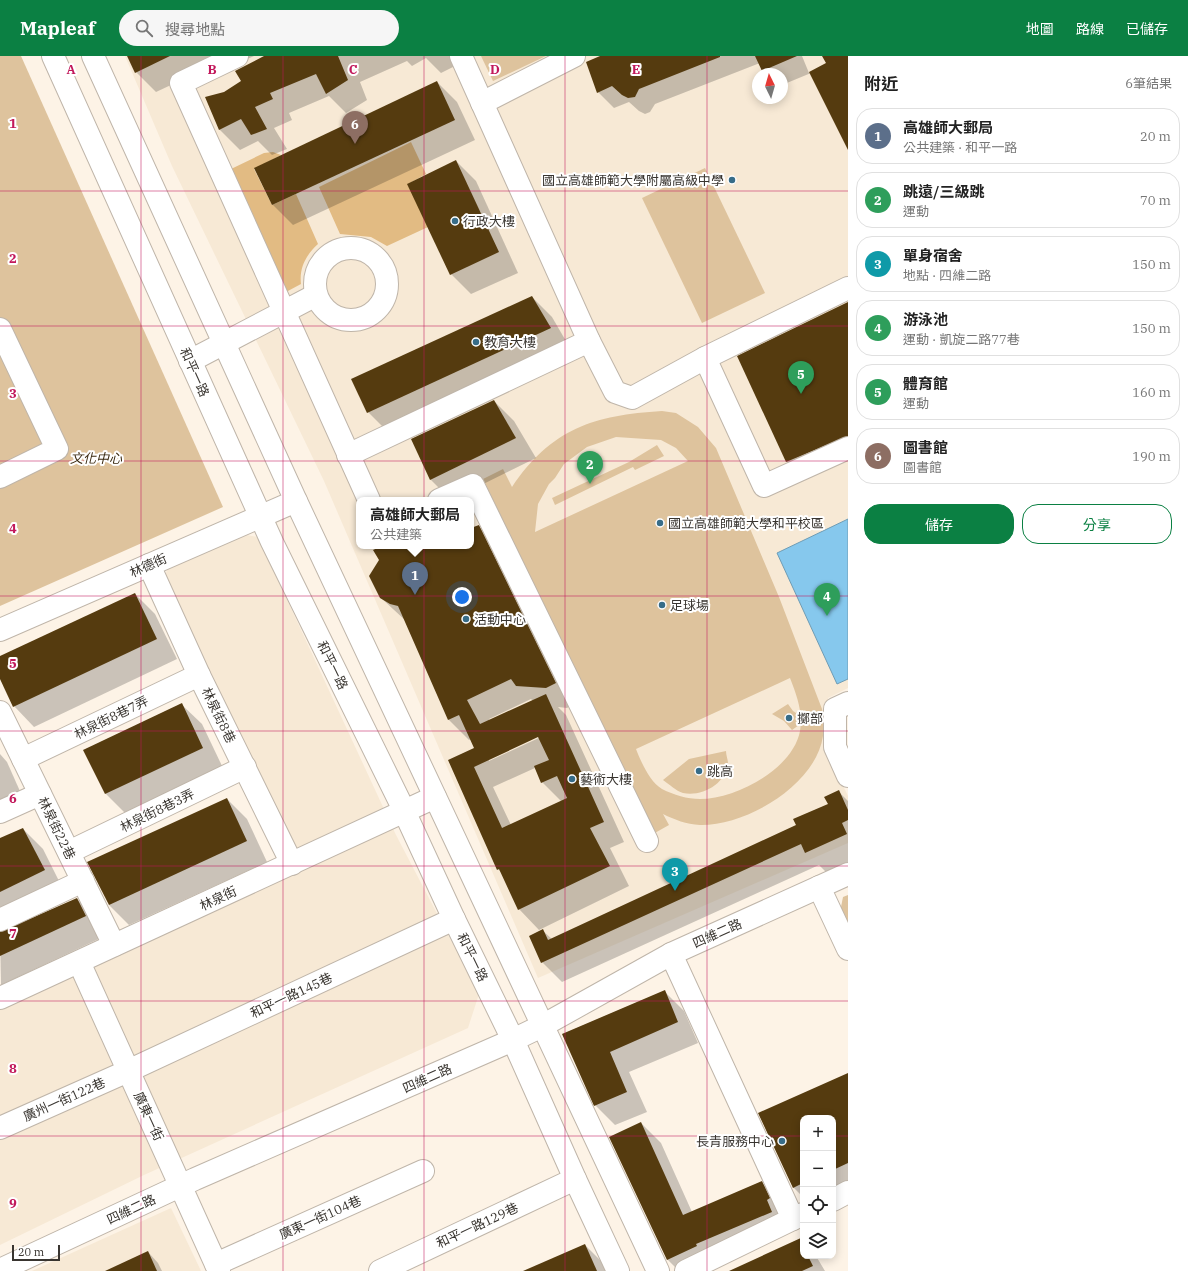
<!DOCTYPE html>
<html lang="zh-TW">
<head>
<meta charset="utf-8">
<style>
  body { margin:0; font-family:"IBM Plex Serif","Noto Sans TC",serif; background:#f6f6f6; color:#222 }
  .controls { position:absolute; right:12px; bottom:12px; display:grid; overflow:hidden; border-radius:8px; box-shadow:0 2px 10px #0003 }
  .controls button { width:36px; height:36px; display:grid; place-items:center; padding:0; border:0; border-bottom:1px solid #e0e0e0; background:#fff; color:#222; font:20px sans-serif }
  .compass { position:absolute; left:752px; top:12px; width:36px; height:36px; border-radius:50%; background:#fff; box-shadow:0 2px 10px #0003; rotate:355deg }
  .scale { position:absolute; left:12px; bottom:10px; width:48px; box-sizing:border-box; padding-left:4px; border:2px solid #393530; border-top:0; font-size:11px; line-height:14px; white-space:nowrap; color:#393530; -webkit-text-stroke:3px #fff; paint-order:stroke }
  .you { position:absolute; left:462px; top:541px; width:14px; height:14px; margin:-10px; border:3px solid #fff; border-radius:50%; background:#1a73e8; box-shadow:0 0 0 6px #1a73e833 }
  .badge { display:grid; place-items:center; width:26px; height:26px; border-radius:50%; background:#0b8043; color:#fff; font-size:13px; font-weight:700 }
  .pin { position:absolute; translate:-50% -33px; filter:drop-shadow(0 1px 2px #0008) }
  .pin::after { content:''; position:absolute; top:21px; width:14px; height:12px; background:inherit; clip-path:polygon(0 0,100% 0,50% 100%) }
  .popup { position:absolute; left:356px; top:441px; width:118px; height:52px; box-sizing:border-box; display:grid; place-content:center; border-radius:8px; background:#fff; filter:drop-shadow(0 1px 3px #0005); font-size:13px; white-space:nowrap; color:#767676 }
  .popup b { font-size:15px; color:#222 }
  .popup::after { content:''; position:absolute; left:50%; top:100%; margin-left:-8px; border:8px solid transparent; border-top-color:#fff }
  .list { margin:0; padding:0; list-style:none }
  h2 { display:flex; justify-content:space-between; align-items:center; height:52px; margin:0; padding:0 16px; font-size:17px }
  h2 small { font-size:13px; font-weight:400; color:#767676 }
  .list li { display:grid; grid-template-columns:26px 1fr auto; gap:12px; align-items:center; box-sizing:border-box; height:56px; margin:0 8px 8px; padding:0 8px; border:1px solid #e0e0e0; border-radius:16px }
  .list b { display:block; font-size:15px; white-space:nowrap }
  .list p { margin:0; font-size:13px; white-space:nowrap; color:#767676 }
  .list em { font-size:13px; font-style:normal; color:#767676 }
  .actions { display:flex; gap:8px; padding:12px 16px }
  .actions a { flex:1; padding:9px 0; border:1px solid #0b8043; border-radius:16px; text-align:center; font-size:14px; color:#0b8043 }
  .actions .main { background:#0b8043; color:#fff }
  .icon { flex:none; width:22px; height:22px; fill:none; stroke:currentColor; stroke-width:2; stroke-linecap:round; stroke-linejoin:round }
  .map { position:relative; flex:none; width:848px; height:1215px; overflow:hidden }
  header { display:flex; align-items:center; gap:24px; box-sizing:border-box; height:56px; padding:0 20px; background:#0b8043; color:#fff }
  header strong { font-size:19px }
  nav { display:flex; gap:22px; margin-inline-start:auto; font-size:14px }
  .search { width:280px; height:36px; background:#f6f6f6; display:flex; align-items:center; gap:10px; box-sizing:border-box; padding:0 14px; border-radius:22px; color:#767676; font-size:15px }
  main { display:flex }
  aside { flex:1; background:#fff }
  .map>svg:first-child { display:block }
  .built { fill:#f7e9d5; fill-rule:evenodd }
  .green { fill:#dec39d; fill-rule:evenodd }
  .forest { fill:#e2bb83 }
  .water { fill:#86c8ed; stroke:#6f9cb4 }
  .shadow { fill:#0003; fill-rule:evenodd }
  .building { fill:#553b0f; fill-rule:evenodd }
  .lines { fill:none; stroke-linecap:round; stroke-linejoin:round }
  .minor-casing { stroke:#bfb5a9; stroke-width:24 }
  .minor { stroke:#fff; stroke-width:22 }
  .grid { fill:none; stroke:#c2185b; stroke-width:1; stroke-opacity:0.55 }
  .poi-dot { fill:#376c88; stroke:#fff; stroke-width:1.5 }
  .labels { text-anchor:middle; stroke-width:4; stroke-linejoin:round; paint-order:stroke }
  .poi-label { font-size:13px; fill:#393530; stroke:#fff; text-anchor:start }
  .street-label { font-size:13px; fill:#393530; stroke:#fff }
  .park-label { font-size:13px; font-style:italic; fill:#37260d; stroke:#fff }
  .grid-label { font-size:13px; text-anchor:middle; font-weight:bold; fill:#c2185b; stroke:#fff; stroke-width:4; stroke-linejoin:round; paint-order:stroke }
</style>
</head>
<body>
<header>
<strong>Mapleaf</strong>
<div class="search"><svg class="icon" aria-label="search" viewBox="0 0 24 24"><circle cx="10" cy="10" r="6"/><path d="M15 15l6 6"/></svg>搜尋地點</div>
<nav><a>地圖</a><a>路線</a><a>已儲存</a></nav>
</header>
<main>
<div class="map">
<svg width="848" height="1215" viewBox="0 0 848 1215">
  <rect width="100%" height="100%" fill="#fdf3e6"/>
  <g class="built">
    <path d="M125 0H848V632L828 642V668L825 693 848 740V787L538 922 324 425 172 110ZM758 18H782V42H758ZM359 444H471V490H359Z"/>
    <path d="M236 477 258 481 396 779 479 938 468 972 144 1119 0 1189V950L305 809 163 526 169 508Z"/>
    <path d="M171 1152 201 1215H32Z"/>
  </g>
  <g class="green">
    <path d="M0 0H21L223 451 0 550Z"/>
    <path d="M481 0H546L493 25Z"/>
    <path d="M705 112 765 237 702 267 642 142Z"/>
    <path d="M662 355 676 357 698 371 716 392 779 541 822 653C823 662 825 671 823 680 816 729 746 770 700 769 686 768 675 764 663 758L669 769 653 778 483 423 503 413 512 431C551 373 594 359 662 355ZM616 381 661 384 676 392 688 405 535 476 538 448 549 428 555 422 564 408 587 391ZM790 622C797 640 803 656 800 675 793 713 736 743 700 743 687 743 674 739 662 733 650 726 641 706 636 693Z"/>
    <path d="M657 389 664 400 635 414 633 411 555 449 552 442 629 406Z"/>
    <path d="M788 648 793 655 799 659V669L792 674 784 665 772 658Z"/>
    <path d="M726 695C726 699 728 704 728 707 726 728 702 741 683 737 676 735 669 728 663 724L689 703Z"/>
    <path d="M848 839V874L840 856 843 841Z"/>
  </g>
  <g class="forest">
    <path d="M411 86 426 118 408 128 428 171 387 190 371 181 340 178 319 131Z"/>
    <path d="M273 96 281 99 254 113 272 149 296 138 318 188C306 199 299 212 301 228L286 236 231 113 264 97Z"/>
  </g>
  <path class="water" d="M848 463V623L837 628 777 497Z"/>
  <g class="shadow">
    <path d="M128 0H212L216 8 156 36 136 16Z"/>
    <path d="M241 0H254L245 4Z"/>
    <path d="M268 0H452L455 10 441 17 426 2 412 10 407 5 360 26 367 44 346 57 329 40 289 57 292 64 274 72 287 93 272 99 258 85 240 94 220 74 207 42 224 37 242 26Z"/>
    <path d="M602 0H802L809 17 827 8 823 0H848V92L811 17 782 29V18H766L760 7 655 48 650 56 645 58 639 55 629 46 614 52 598 36Z"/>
    <path d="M437 26 457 46 475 84 293 169 273 149 255 113Z"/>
    <path d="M456 105 476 125 518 217 471 238 451 218Z"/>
    <path d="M532 241 552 261 570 292 388 376 368 356Z"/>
    <path d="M848 247V398L800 420 787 406 739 301Z"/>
    <path d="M494 345 514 365 536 402 451 444 431 424 412 384Z"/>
    <path d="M478 470 499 490 575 647 567 652 558 651 566 659 624 786 610 792 629 830 539 874 519 853 502 817 498 813 449 705 475 693 471 683 469 684 449 664 406 565 380 541V504L385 490H471V472ZM531 643 533 645 490 665 489 663ZM542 678 543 680 489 705V703ZM535 712 542 726 562 746 511 769 493 731Z"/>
    <path d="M135 538 155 558 177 603 34 671 14 650 0 621V601Z"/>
    <path d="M181 648 202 668 223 712 126 758 106 738 84 694Z"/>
    <path d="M0 698 7 706 27 751 0 763Z"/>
    <path d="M838 735 848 745V806L826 816 819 809 562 926 542 906 543 875 552 883 798 770 829 748Z"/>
    <path d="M227 743 247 763 267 806 129 869 109 849Z"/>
    <path d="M23 773 43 793 64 835 0 865V784Z"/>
    <path d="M77 843 97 863 105 880 1 929 0 877Z"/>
    <path d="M664 935 684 955 698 987 629 1016 647 1056 615 1069 595 1049 563 978Z"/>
    <path d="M848 1018V1136L833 1143V1062H803V1141L793 1131 759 1058Z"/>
    <path d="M641 1067 661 1087 692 1156 761 1126 781 1146 789 1163 679 1215 667 1203Z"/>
    <path d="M803 1187V1200H816L825 1215H731Z"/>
    <path d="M585 1189 605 1209 608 1215H533Z"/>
    <path d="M148 1196 158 1207 162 1215H107Z"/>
  </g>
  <g class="building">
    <path d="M127 0H170L135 17Z"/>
    <path d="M264 0H338L348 24 326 38 316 18 270 37 273 43 255 51 267 73 251 79 241 63 219 74 205 41 224 36 241 25 235 15Z"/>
    <path d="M600 0H720V1L639 33 635 41 628 42 622 39 612 30 597 37 586 6Z"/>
    <path d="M755 0H797L762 15Z"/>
    <path d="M822 0H848V94L809 16 826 7Z"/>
    <path d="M437 25 455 64 272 149 254 112Z"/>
    <path d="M456 104 499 196 450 219 407 128Z"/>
    <path d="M532 240 551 272 367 357 351 323Z"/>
    <path d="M848 246V380L786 406 737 300Z"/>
    <path d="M494 344 516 382 430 424 411 383Z"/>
    <path d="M479 469 556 627 546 632 516 630 511 623 467 644 480 668 546 638 604 766 590 772 610 810 518 854 499 813 497 814 448 704 474 692 459 659 448 664 398 550 390 548 380 542 369 520 379 504 373 494 382 490H471V472ZM538 681 549 704 534 710 541 727 557 720 567 742 502 772 474 711Z"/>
    <path d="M135 537 157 583 13 651 0 623V600Z"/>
    <path d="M182 647 203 692 105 738 83 694Z"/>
    <path d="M839 734 848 754V764L842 767 847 778 805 797 801 788 541 907 529 880 543 873 548 884 796 769 793 763 828 748 824 741Z"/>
    <path d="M227 742 247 785 109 849 87 806Z"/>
    <path d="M23 772 45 814 0 836V782Z"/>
    <path d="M77 842 86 860 0 900V876Z"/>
    <path d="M665 934 678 966 610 996 627 1036 594 1050 562 978Z"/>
    <path d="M848 1017V1107L833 1114V1062H803V1127L793 1132 758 1057Z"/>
    <path d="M641 1066 683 1159 762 1125 770 1142 767 1144 772 1156 696 1188 697 1190 667 1204 609 1081Z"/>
    <path d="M803 1181V1200H808L813 1210 802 1215H729Z"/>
    <path d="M585 1188 597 1215H523Z"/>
    <path d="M148 1195 157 1215H105Z"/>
  </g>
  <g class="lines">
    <defs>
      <g id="minor">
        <path d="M53 0 272 486 399 744 454 863 513 984 575 1123 618 1215"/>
        <path d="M93 0 296 445 658 1215"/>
        <path d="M237 0 181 27 369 444"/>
        <path d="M482 47 574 0"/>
        <circle cx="351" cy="228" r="36"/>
        <path d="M0 273 57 393 0 421"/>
        <path d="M589 285 615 336 632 342 705 302 848 232"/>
        <path d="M705 302 764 430 848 392"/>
        <path d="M190 305 316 239"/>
        <path d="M348 399 589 285 461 0"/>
        <path d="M439 444 473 429 647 785"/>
        <path d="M149 509 199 619 292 808"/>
        <path d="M0 574 296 445"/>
        <path d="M848 647 835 653V691L848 720"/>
        <path d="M0 656 114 889"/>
        <path d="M23 703 199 619"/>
        <path d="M0 756 40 738"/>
        <path d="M69 796 245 711"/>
        <path d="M819 831 848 893"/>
        <path d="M0 864 83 825"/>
        <path d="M671 898 793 1163"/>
        <path d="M79 906 219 1215"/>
        <path d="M0 942 435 741"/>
        <path d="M0 1072 128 1015 454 863"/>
        <path d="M833 1144 848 1136"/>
        <path d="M216 1208 423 1115"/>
        <path d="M0 1214 195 1123 513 984 542 970 671 898 848 818"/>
        <path d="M380 1215 575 1123"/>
        <path d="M686 1215 803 1158"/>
      </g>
    </defs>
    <use href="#minor" class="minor-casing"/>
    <use href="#minor" class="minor"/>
  </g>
  <path class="grid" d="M141 0V1215M283 0V1215M424 0V1215M565 0V1215M707 0V1215M0 135H848M0 270H848M0 405H848M0 540H848M0 675H848M0 810H848M0 945H848M0 1080H803M833 1080H848"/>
  <g class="poi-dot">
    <circle cx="732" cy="124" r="4"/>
    <circle cx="455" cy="165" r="4"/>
    <circle cx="476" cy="286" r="4"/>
    <circle cx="660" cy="467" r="4"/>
    <circle cx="662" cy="549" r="4"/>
    <circle cx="466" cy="563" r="4"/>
    <circle cx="789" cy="662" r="4"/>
    <circle cx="699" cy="715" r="4"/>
    <circle cx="572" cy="723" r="4"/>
    <circle cx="782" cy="1085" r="4"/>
  </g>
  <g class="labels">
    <g class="poi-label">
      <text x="724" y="129" text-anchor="end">國立高雄師範大學附屬高級中學</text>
      <text x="463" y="170">行政大樓</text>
      <text x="484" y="291">教育大樓</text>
      <text x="668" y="472">國立高雄師範大學和平校區</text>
      <text x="670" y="554">足球場</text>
      <text x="474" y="568">活動中心</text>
      <text x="797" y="667">擲部</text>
      <text x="707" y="720">跳高</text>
      <text x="580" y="728">藝術大樓</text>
      <text x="774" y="1090" text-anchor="end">長青服務中心</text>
    </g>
    <g class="street-label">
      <text transform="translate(195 316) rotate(66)" y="5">和平一路</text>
      <text transform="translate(148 509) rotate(-24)" y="5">林德街</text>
      <text transform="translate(333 609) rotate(64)" y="5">和平一路</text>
      <text transform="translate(219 659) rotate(64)" y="5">林泉街8巷</text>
      <text transform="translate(111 661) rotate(-26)" y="5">林泉街8巷7弄</text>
      <text transform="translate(157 754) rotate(-26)" y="5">林泉街8巷3弄</text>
      <text transform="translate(57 772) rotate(64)" y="5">林泉街22巷</text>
      <text transform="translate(218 842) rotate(-25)" y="5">林泉街</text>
      <text transform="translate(717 877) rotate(-24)" y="5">四維二路</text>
      <text transform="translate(473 901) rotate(64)" y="5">和平一路</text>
      <text transform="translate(291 939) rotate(-25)" y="5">和平一路145巷</text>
      <text transform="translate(427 1022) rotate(-24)" y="5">四維二路</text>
      <text transform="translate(64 1043) rotate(-24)" y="5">廣州一街122巷</text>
      <text transform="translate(149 1060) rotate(65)" y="5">廣東一街</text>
      <text transform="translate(131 1153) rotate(-25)" y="5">四維二路</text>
      <text transform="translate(320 1161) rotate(-24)" y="5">廣東一街104巷</text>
      <text transform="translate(477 1169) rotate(-25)" y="5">和平一路129巷</text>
    </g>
    <g class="park-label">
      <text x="96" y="407">文化中心</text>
    </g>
  </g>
  <g class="grid-label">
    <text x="71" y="18">A</text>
    <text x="212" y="18">B</text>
    <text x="353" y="18">C</text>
    <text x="495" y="18">D</text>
    <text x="636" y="18">E</text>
    <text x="13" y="72">1</text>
    <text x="13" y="207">2</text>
    <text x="13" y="342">3</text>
    <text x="13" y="477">4</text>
    <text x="13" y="612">5</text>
    <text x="13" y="747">6</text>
    <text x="13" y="882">7</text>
    <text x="13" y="1017">8</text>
    <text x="13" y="1152">9</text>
  </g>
</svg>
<div class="controls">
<button>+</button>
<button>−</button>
<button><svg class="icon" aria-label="locate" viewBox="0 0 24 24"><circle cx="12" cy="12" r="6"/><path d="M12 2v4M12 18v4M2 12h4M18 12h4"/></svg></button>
<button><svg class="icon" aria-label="layers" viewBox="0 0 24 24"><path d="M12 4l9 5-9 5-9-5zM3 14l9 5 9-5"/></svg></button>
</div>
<svg class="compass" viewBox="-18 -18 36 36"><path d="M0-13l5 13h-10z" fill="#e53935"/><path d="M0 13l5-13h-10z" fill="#767676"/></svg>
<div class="scale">20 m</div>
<div class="you"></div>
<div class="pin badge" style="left:415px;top:539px;background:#5c6f8a">1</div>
<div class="popup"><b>高雄師大郵局</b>公共建築</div>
<div class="pin badge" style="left:590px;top:428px;background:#2e9e5b">2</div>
<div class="pin badge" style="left:675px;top:835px;background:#0f9aa8">3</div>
<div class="pin badge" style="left:827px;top:560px;background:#2e9e5b">4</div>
<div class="pin badge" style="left:801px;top:338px;background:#2e9e5b">5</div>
<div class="pin badge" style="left:355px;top:88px;background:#8d6e63">6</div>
</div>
<aside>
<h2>附近<small>6筆結果</small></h2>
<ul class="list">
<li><span class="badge" style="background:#5c6f8a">1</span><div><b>高雄師大郵局</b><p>公共建築 · 和平一路</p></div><em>20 m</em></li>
<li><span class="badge" style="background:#2e9e5b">2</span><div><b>跳遠/三級跳</b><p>運動</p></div><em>70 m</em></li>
<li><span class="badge" style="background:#0f9aa8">3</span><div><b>單身宿舍</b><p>地點 · 四維二路</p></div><em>150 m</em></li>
<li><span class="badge" style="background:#2e9e5b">4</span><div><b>游泳池</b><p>運動 · 凱旋二路77巷</p></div><em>150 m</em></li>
<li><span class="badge" style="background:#2e9e5b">5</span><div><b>體育館</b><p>運動</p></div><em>160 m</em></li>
<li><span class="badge" style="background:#8d6e63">6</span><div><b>圖書館</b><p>圖書館</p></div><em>190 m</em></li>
</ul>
<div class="actions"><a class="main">儲存</a><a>分享</a></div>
</aside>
</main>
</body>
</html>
